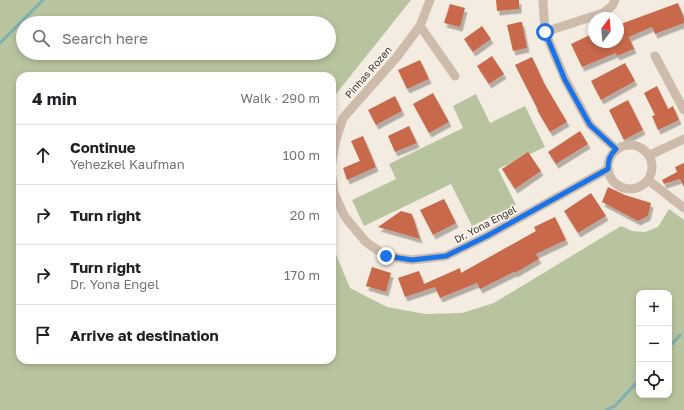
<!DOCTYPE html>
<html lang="en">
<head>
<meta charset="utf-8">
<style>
  body { margin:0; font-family:"Golos Text",sans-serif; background:#f6f6f6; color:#202124 }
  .controls { position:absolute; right:12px; bottom:12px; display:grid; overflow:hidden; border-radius:8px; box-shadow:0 2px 6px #0003 }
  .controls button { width:36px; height:36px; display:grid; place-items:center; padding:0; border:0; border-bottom:1px solid #e0e0e0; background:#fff; color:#202124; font:20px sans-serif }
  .compass { position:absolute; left:588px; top:12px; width:36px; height:36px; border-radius:50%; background:#fff; box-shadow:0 2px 6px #0003; rotate:16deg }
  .stop { position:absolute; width:12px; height:12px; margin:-9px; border:3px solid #1a73e8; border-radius:50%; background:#fff }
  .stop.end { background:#1a73e8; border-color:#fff; box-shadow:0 1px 4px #0008 }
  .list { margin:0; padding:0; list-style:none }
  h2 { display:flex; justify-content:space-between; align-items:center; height:52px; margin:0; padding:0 16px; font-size:17px }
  h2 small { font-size:13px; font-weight:400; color:#757577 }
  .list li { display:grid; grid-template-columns:26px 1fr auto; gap:12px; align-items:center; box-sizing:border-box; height:60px; padding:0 16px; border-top:1px solid #e0e0e0 }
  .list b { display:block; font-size:15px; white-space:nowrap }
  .list p { margin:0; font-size:13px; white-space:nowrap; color:#757577 }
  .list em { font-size:13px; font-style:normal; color:#757577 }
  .icon { flex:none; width:22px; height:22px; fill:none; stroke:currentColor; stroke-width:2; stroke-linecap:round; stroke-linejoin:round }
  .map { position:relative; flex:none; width:684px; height:410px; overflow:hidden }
  .search { position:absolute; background:#fff; box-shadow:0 2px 6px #0003; left:16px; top:16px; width:320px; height:44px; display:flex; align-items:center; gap:10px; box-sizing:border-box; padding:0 14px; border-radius:22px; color:#757577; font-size:15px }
  .panel { position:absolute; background:#fff; box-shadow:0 2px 6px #0003; left:16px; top:72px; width:320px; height:292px; border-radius:12px }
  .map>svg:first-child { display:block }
  .green { fill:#b8c4a0; fill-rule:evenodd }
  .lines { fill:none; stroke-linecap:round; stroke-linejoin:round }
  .stream { stroke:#7fb0b2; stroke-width:3 }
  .building { fill:#c8694b; filter:url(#shadow) }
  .minor { stroke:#cdbbac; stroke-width:9 }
  .route { stroke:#1a73e8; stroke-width:5 }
  .labels { text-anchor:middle; stroke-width:3; stroke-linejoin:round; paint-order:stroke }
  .street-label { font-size:10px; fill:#3b302b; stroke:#fbf5ee }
</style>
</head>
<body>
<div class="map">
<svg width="684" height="410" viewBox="0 0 684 410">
  <defs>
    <filter id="shadow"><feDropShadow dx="2.5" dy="4.5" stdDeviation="0" flood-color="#0004"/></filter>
  </defs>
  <rect width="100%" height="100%" fill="#f4ebe1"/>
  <g class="green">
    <path d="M0 0H411L332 99V76H20V360H332V245L350 288 387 307 425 314 462 313 494 303 621 226 632 231 645 232 658 227 669 209 684 220V410H0ZM23 23H329V53H23ZM639 293H669V395H639Z"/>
    <path d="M476 94 490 123 525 106 545 147 498 169 516 205 472 226 451 184 364 226 352 200 396 179 389 164 463 128 453 106Z"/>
  </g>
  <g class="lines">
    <g class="stream">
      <path d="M0 43 43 0"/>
      <path d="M669 347 680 335"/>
      <path d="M606 410 615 406 639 380"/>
    </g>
  </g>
  <g class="building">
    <path d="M496 0H519V9L497 11Z"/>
    <path d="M678 3 684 18V23L655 34 652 27 629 37 634 49 617 56 616 53 582 67 571 44 592 34 594 42H618V25Z"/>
    <path d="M450 4 465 8 460 27 444 23Z"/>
    <path d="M520 22H522L527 48 513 51 507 25Z"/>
    <path d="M482 26 491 39 473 52 464 39Z"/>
    <path d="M492 56 504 74 489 84 477 66Z"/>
    <path d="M532 57 544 83 567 122 550 132 537 110H538L515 65Z"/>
    <path d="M420 60 429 79 407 89 398 70Z"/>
    <path d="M625 63 635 81 601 100 591 81Z"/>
    <path d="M657 86 668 109 673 106 679 120 658 130 652 116 655 115 644 93Z"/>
    <path d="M433 93 449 122 429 133 413 104Z"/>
    <path d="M395 96 402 111 376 125 368 110Z"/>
    <path d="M628 100 643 130 624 140 609 110Z"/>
    <path d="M409 126 417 143 395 152 388 136Z"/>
    <path d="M580 131 588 144 556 164 548 152Z"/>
    <path d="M363 136 376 167 347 180 343 168 360 161 351 141Z"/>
    <path d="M528 152 541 171 515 189 502 169Z"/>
    <path d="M684 163V187L680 179 664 184 662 180 677 172 675 167Z"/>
    <path d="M608 187 625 195 651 203 648 216 638 221 602 202Z"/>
    <path d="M591 193 606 216 578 233 564 211Z"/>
    <path d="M444 199 456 223 433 235 420 210Z"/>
    <path d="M401 211 412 214 420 239 378 227Z"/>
    <path d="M555 217 566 240 536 254 539 259 515 273 514 272 480 289 477 283 440 298 435 287 405 297 398 278 419 271 424 284 460 268 461 273 536 231 534 227Z"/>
    <path d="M372 267 391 273 386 292 366 286Z"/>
  </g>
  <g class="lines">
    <g class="minor">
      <path d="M543 0 545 32 565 79 590 125 616 149"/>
      <path d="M420 26 455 76"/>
      <path d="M545 32 603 13 612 6 615 0"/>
      <path d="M655 56 684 110"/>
      <circle cx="630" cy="167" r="22"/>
      <path d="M650 155 684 139"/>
      <path d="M332 162 335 143 343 118 396 58 420 26 430 0"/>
      <path d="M332 177 334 193 345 217 366 242 386 256 412 260 446 256 487 236 608 169"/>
      <path d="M648 180 684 208"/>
    </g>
  </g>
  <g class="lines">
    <path class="route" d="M386 256 412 260 446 256 487 236 608 169C608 160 610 155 616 149L590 125 565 80 545 32"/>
  </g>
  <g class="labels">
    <g class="street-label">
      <text transform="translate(368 72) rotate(-49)" y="4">Pinhas Rozen</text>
      <text transform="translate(485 224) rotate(-28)" y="4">Dr. Yona Engel</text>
    </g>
  </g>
</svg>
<div class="controls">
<button>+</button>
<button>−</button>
<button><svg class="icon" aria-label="locate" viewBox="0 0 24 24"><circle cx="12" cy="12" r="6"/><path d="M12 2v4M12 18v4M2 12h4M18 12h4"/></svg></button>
</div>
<svg class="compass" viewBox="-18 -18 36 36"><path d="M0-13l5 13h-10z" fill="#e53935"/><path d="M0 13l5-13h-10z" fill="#757577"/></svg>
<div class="stop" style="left:545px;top:32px"></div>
<div class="stop end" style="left:386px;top:256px"></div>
<div class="search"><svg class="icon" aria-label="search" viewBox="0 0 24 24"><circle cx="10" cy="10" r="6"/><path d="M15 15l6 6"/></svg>Search here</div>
<section class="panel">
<h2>4 min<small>Walk · 290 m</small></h2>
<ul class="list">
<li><svg class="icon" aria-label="ahead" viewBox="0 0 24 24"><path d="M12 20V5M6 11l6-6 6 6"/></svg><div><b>Continue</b><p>Yehezkel Kaufman</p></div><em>100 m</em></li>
<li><svg class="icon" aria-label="right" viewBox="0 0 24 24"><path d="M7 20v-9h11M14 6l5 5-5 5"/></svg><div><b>Turn right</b></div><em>20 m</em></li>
<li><svg class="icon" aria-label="right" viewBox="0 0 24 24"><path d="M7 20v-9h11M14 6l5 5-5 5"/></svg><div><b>Turn right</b><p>Dr. Yona Engel</p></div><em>170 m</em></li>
<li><svg class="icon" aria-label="arrive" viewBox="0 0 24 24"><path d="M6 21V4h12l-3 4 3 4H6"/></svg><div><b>Arrive at destination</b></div></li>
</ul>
</section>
</div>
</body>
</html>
